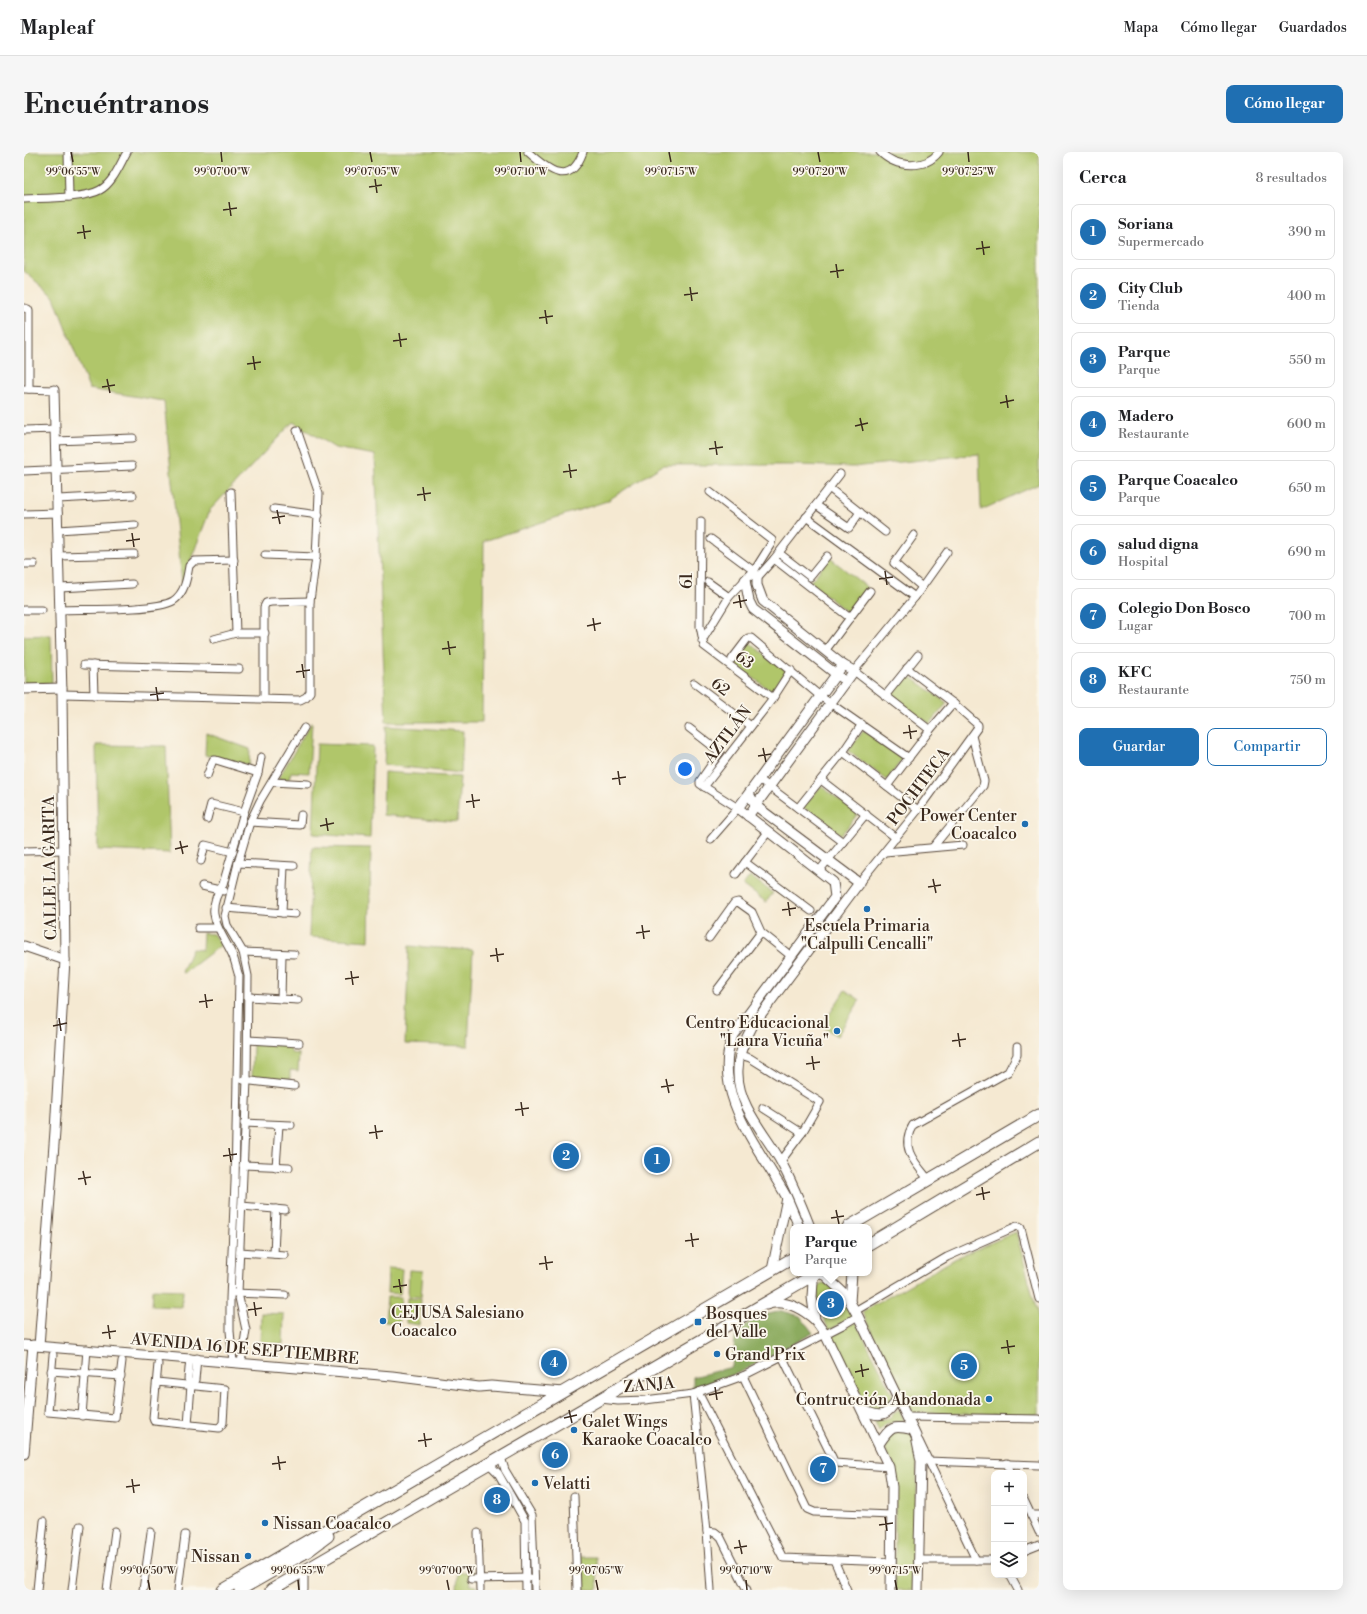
<!DOCTYPE html>
<html lang="es">
<head>
<meta charset="utf-8">
<style>
  body { margin:0; font-family:"Libre Bodoni",serif; background:#f6f6f6; color:#202124 }
  .controls { position:absolute; right:12px; bottom:12px; display:grid; overflow:hidden; border-radius:8px; box-shadow:0 4px 16px #0002 }
  .controls button { width:36px; height:36px; display:grid; place-items:center; padding:0; border:0; border-bottom:1px solid #e0e0e0; background:#fff; color:#202124; font:20px sans-serif }
  .you { position:absolute; left:661px; top:617px; width:14px; height:14px; margin:-10px; border:3px solid #fff; border-radius:50%; background:#1a73e8; box-shadow:0 0 0 6px #1a73e833 }
  .badge { display:grid; place-items:center; width:26px; height:26px; border-radius:50%; background:#1f6fb2; color:#fff; font-size:13px; font-weight:700 }
  .pin { position:absolute; translate:-50% -50%; border:2px solid #fff; box-shadow:0 1px 4px #0006 }
  .popup { position:absolute; left:766px; top:1072px; width:82px; height:52px; box-sizing:border-box; display:grid; place-content:center; border-radius:8px; background:#fff; filter:drop-shadow(0 1px 3px #0005); font-size:13px; white-space:nowrap; color:#757577 }
  .popup b { font-size:15px; color:#202124 }
  .popup::after { content:''; position:absolute; left:50%; top:100%; margin-left:-8px; border:8px solid transparent; border-top-color:#fff }
  .list { margin:0; padding:0; list-style:none }
  h2 { display:flex; justify-content:space-between; align-items:center; height:52px; margin:0; padding:0 16px; font-size:17px }
  h2 small { font-size:13px; font-weight:400; color:#757577 }
  .list li { display:grid; grid-template-columns:26px 1fr auto; gap:12px; align-items:center; box-sizing:border-box; height:56px; margin:0 8px 8px; padding:0 8px; border:1px solid #e0e0e0; border-radius:8px }
  .list b { display:block; font-size:15px; white-space:nowrap }
  .list p { margin:0; font-size:13px; white-space:nowrap; color:#757577 }
  .list em { font-size:13px; font-style:normal; color:#757577 }
  .actions { display:flex; gap:8px; padding:12px 16px }
  .actions a { flex:1; padding:9px 0; border:1px solid #1f6fb2; border-radius:8px; text-align:center; font-size:14px; color:#1f6fb2 }
  .actions .main { background:#1f6fb2; color:#fff }
  .icon { flex:none; width:22px; height:22px; fill:none; stroke:currentColor; stroke-width:2; stroke-linecap:round; stroke-linejoin:round }
  .map { position:relative; flex:none; width:1015px; height:1438px; overflow:hidden; border-radius:8px }
  header { display:flex; align-items:center; gap:24px; box-sizing:border-box; height:56px; padding:0 20px; background:#fff; border-bottom:1px solid #e0e0e0 }
  header strong { font-size:19px }
  nav { display:flex; gap:22px; margin-inline-start:auto; font-size:14px }
  .intro { display:flex; align-items:center; justify-content:space-between; box-sizing:border-box; height:96px; padding:0 24px }
  h1 { margin:0; font-size:28px }
  .button { padding:10px 18px; border-radius:8px; background:#1f6fb2; color:#fff; font-size:14px; font-weight:700 }
  main { display:flex; gap:24px; padding:0 24px }
  aside { flex:1; background:#fff; border-radius:8px; box-shadow:0 4px 16px #0002 }
  .map>svg:first-child { display:block }
  .green { fill:#b0c66b; stroke:#767844 }
  .forest { fill:#8cab5f; stroke:#646a3e }
  .lines { fill:none; stroke-linecap:round; stroke-linejoin:round }
  .street-casing { stroke:#574739; stroke-width:9 }
  .secondary-casing { stroke:#574739; stroke-width:11 }
  .primary-casing { stroke:#574739; stroke-width:13 }
  .street { stroke:#fff; stroke-width:7 }
  .secondary { stroke:#fff; stroke-width:9 }
  .primary { stroke:#fff; stroke-width:11 }
  .ticks { fill:none; stroke:#3b2a1e; stroke-width:1.5 }
  .poi-dot { fill:#1f6fb2; stroke:#fbf7ec; stroke-width:1.5 }
  .labels { text-anchor:middle; stroke-width:3.5; stroke-linejoin:round; paint-order:stroke }
  .street-label { font-size:16px; fill:#3b2a1e; stroke:#fbf7ec }
  .poi-label { font-size:16px; fill:#3b2a1e; stroke:#fbf7ec; text-anchor:start }
  .ticks-label { font-size:10px; text-anchor:middle; fill:#3b2a1e; stroke:#fbf7ec; stroke-width:3.5; stroke-linejoin:round; paint-order:stroke }
</style>
</head>
<body>
<header>
<strong>Mapleaf</strong>
<nav><a>Mapa</a><a>Cómo llegar</a><a>Guardados</a></nav>
</header>
<div class="intro"><h1>Encuéntranos</h1><a class="button">Cómo llegar</a></div>
<main>
<div class="map">
<svg width="1015" height="1438" viewBox="0 0 1015 1438">
  <rect width="100%" height="100%" fill="#fbf7ec"/>
  <filter id="ink" filterUnits="userSpaceOnUse"><feTurbulence type="fractalNoise" baseFrequency=".025" numOctaves="2"/><feDisplacementMap in="SourceGraphic" scale="8" xChannelSelector="R" yChannelSelector="G"/><feConvolveMatrix kernelMatrix="1 2 1 2 8 2 1 2 1" color-interpolation-filters="sRGB"/></filter>
  <filter id="wash" filterUnits="userSpaceOnUse"><feTurbulence type="fractalNoise" baseFrequency=".012" numOctaves="4" result="noise"/><feDisplacementMap in="SourceGraphic" scale="16" xChannelSelector="R" yChannelSelector="G"/><feGaussianBlur stdDeviation="0.9" result="paint"/><feColorMatrix in="noise" values="0 0 0 0 0 0 0 0 0 0 0 0 0 0 0 0 0 1.4 0 .05"/><feComposite in="paint" operator="in"/></filter>
  <g filter="url(#wash)">
    <rect width="100%" height="100%" fill="#f5e9d2"/>
    <g class="green">
      <path d="M0 0H1015V332L957 358 955 302 829 315 777 313H639L583 349 460 389 458 570H362L351 303 311 296 269 270 186 358 158 431 140 249 65 237 30 145 0 119Z"/>
      <path d="M806 406 844 436 824 461 786 430Z"/>
      <path d="M27 483 28 531H0V484Z"/>
      <path d="M725 490 762 519 747 539 709 511Z"/>
      <path d="M883 522 923 551 906 572 865 543Z"/>
      <path d="M287 571H288L285 621 267 620 265 627H254Z"/>
      <path d="M362 574 439 579 437 621 360 613Z"/>
      <path d="M840 578 879 606 863 628 824 599Z"/>
      <path d="M182 581 226 597 225 613 181 603Z"/>
      <path d="M293 592 349 594 346 686 289 682Z"/>
      <path d="M72 593 142 594 146 701 74 698Z"/>
      <path d="M360 620 436 625 433 670 359 663Z"/>
      <path d="M797 634 834 662 817 683 779 655Z"/>
      <path d="M288 695 347 696 345 789 285 785Z"/>
      <path d="M726 724 749 741 742 750 719 733Z"/>
      <path d="M179 781 189 782 197 793 160 821 158 820 168 797 178 798Z"/>
      <path d="M385 794 449 798 444 894 381 892Z"/>
      <path d="M821 838 836 848 813 884 798 874Z"/>
      <path d="M229 892 266 893 267 901 275 902 274 919 266 918V927L228 925Z"/>
      <path d="M992 1080 1015 1167V1263L888 1261 838 1160 934 1105Z"/>
      <path d="M364 1116 378 1117 376 1142 363 1141Z"/>
      <path d="M385 1118 399 1119 397 1145 384 1144Z"/>
      <path d="M798 1131C812 1133 822 1154 828 1165L805 1178C798 1163 792 1151 794 1134Z"/>
      <path d="M129 1137 159 1138 158 1155 128 1154Z"/>
      <path d="M363 1145H377L375 1171 361 1170Z"/>
      <path d="M383 1146 397 1147 395 1173 382 1171Z"/>
      <path d="M237 1161 260 1162 259 1192 236 1191Z"/>
      <path d="M832 1170 869 1243 868 1249 859 1259 847 1258 843 1254 805 1183Z"/>
      <path d="M875 1257 880 1268 862 1272 855 1279 850 1268 865 1266Z"/>
      <path d="M877 1277 889 1283 893 1309 892 1438H871V1320L860 1295 861 1288 864 1282Z"/>
      <path d="M555 1405H572L574 1438H557Z"/>
      <path d="M434 1420H451L450 1425 445 1426 446 1433 452 1434V1438H433Z"/>
    </g>
    <path class="forest" d="M758 1159 776 1164 789 1181 717 1220 669 1237V1225L708 1215 712 1179 736 1164Z"/>
  </g>
  <g filter="url(#ink)">
    <g class="lines">
      <defs>
        <g id="street">
          <path d="M44 0 45 45"/>
          <path d="M504 0C524 18 546 36 559 0"/>
          <path d="M856 0C872 16 901 18 915 0"/>
          <path d="M0 47C19 46 60 47 76 38 89 31 96 12 103 0"/>
          <path d="M0 156 4 157 5 159V237"/>
          <path d="M0 237 30 238"/>
          <path d="M0 278 32 277"/>
          <path d="M32 289 109 286"/>
          <path d="M0 319 108 314"/>
          <path d="M805 336 861 380"/>
          <path d="M207 340 212 481"/>
          <path d="M686 340 748 388 747 392 730 419"/>
          <path d="M34 347 109 343"/>
          <path d="M792 353 825 376 836 360"/>
          <path d="M250 357 295 363"/>
          <path d="M0 362 34 361"/>
          <path d="M782 365 891 445"/>
          <path d="M677 369 676 474 680 494 749 546"/>
          <path d="M34 378 111 373"/>
          <path d="M890 383 870 411 898 435"/>
          <path d="M687 387 730 419"/>
          <path d="M755 401 786 425 803 404"/>
          <path d="M241 403 292 405"/>
          <path d="M35 404 110 402"/>
          <path d="M750 407 826 466"/>
          <path d="M0 412H10"/>
          <path d="M731 422 733 426 750 407 816 322"/>
          <path d="M684 430 705 445"/>
          <path d="M36 436 108 432"/>
          <path d="M0 458H18"/>
          <path d="M36 458C60 457 132 459 149 449 161 441 163 426 165 414L170 409 210 408"/>
          <path d="M190 487 212 481H241"/>
          <path d="M678 489 705 445 721 428"/>
          <path d="M801 499 846 439"/>
          <path d="M708 507 724 486H727L796 544 885 606"/>
          <path d="M60 513 215 517"/>
          <path d="M69 513 70 543"/>
          <path d="M670 531 727 574"/>
          <path d="M38 542 276 548 282 545 286 540V449L292 405 295 342 273 278"/>
          <path d="M861 544 894 503"/>
          <path d="M240 547V455L242 451 247 450 286 449"/>
          <path d="M665 576 696 600 676 629V632L714 656 687 687"/>
          <path d="M906 578 830 519 891 445 923 400"/>
          <path d="M819 600 894 658"/>
          <path d="M183 624 189 608H192L234 621"/>
          <path d="M735 627 819 690"/>
          <path d="M797 628 872 686"/>
          <path d="M248 630 284 632"/>
          <path d="M863 634 906 578 929 551"/>
          <path d="M680 635 749 546 767 518"/>
          <path d="M774 656 819 600 838 572"/>
          <path d="M183 667 187 652 220 660"/>
          <path d="M226 670 276 673 277 663"/>
          <path d="M909 695 959 634 960 629 948 584"/>
          <path d="M0 699 40 698"/>
          <path d="M861 700 939 693"/>
          <path d="M177 709 181 693 209 700"/>
          <path d="M721 710 787 759"/>
          <path d="M214 711 270 714"/>
          <path d="M795 719 842 662"/>
          <path d="M712 722 744 680"/>
          <path d="M835 731 894 658 954 575V573L929 551 883 516"/>
          <path d="M178 734 200 739"/>
          <path d="M202 756 271 762"/>
          <path d="M258 761 260 714"/>
          <path d="M174 776H193"/>
          <path d="M685 786 710 751 714 750 728 760 737 780 767 804"/>
          <path d="M219 800 270 802"/>
          <path d="M693 838 737 780"/>
          <path d="M225 845 274 848"/>
          <path d="M257 847 258 802"/>
          <path d="M224 888 275 891"/>
          <path d="M716 903 726 906 796 950 778 981 757 1009"/>
          <path d="M219 928 270 934"/>
          <path d="M739 956 778 981"/>
          <path d="M220 971 267 973"/>
          <path d="M219 1013 265 1015"/>
          <path d="M252 1015 255 973"/>
          <path d="M905 1028C891 1011 875 995 889 973L984 920 993 903V895"/>
          <path d="M218 1054 261 1058"/>
          <path d="M216 1100 261 1103"/>
          <path d="M250 1102 252 1057"/>
          <path d="M210 1141 261 1143"/>
          <path d="M831 1159 923 1105 993 1074 997 1076 1015 1147"/>
          <path d="M29 1203 24 1260 91 1266 98 1209"/>
          <path d="M758 1204 811 1311 865 1315"/>
          <path d="M209 1210 206 1179V1147L211 1030 215 824C212 816 211 807 207 800 194 774 180 761 199 732L220 660 234 621 237 605"/>
          <path d="M217 1211 222 1178 214 1141 223 928 224 824 219 800 203 773 201 764 214 711 226 670 236 649 280 576"/>
          <path d="M27 1219 97 1224"/>
          <path d="M719 1224 783 1357 790 1360 868 1363"/>
          <path d="M133 1230 201 1237 199 1271 195 1276 130 1269 129 1266 134 1212"/>
          <path d="M167 1233 171 1228 173 1206"/>
          <path d="M674 1240 759 1406 867 1410"/>
          <path d="M669 1242 683 1379 687 1438"/>
          <path d="M577 1247 594 1249 621 1248 669 1242 719 1224 819 1173 834 1164"/>
          <path d="M58 1264 63 1197"/>
          <path d="M884 1265 1015 1267"/>
          <path d="M164 1273 167 1233 164 1227 166 1206"/>
          <path d="M895 1289 952 1408"/>
          <path d="M477 1305 481 1318 508 1363 511 1438"/>
          <path d="M903 1309 1015 1313"/>
          <path d="M983 1311 987 1321"/>
          <path d="M465 1312 474 1321 501 1369 502 1438"/>
          <path d="M550 1344 553 1438"/>
          <path d="M1000 1348 1015 1380"/>
          <path d="M1007 1363H1015"/>
          <path d="M683 1379 691 1380 696 1384 723 1438"/>
          <path d="M454 1381 456 1438"/>
          <path d="M1000 1399 1015 1393"/>
          <path d="M810 1408 823 1438"/>
          <path d="M894 1408H970"/>
          <path d="M986 1423 994 1438"/>
          <path d="M447 1427 505 1426"/>
          <path d="M13 1438 20 1369"/>
          <path d="M48 1438 56 1374"/>
          <path d="M83 1438 91 1379"/>
          <path d="M119 1438 127 1380"/>
          <path d="M154 1438 161 1383"/>
          <path d="M280 1438V1419"/>
        </g>
        <g id="secondary">
          <path d="M730 419 721 428 725 449 729 457 817 526"/>
          <path d="M0 537 38 536"/>
          <path d="M725 642 732 654 835 731 729 873C721 889 713 903 714 922 714 953 741 982 756 1008 768 1030 777 1052 786 1075"/>
          <path d="M724 664 830 519 819 513 739 449 733 433V426"/>
          <path d="M0 794 41 808"/>
          <path d="M775 1075C771 1065 767 1054 762 1044 736 997 686 940 709 883L811 745 809 730 714 656 819 513"/>
          <path d="M748 1118 763 1046"/>
          <path d="M787 1121 789 1130 788 1145 791 1168 801 1182 865 1315 868 1335 867 1438"/>
          <path d="M798 1121 822 1143 834 1164 892 1284 897 1309 894 1438"/>
          <path d="M826 1150 828 1121"/>
          <path d="M742 1153C760 1146 777 1156 791 1168"/>
          <path d="M0 1193 368 1224 455 1235 467 1234 539 1240"/>
          <path d="M15 1194 31 979 41 808 38 542 30 238"/>
          <path d="M838 1257C857 1268 865 1263 874 1245"/>
          <path d="M855 1292C867 1274 869 1273 889 1278"/>
          <path d="M0 1302 9 1193"/>
        </g>
        <g id="primary">
          <path d="M824 1075 1015 963"/>
          <path d="M845 1092 1015 990"/>
          <path d="M199 1438 769 1106"/>
          <path d="M216 1438 284 1399 304 1384"/>
          <path d="M247 1438 793 1121"/>
        </g>
      </defs>
      <use href="#street" class="street-casing"/>
      <use href="#secondary" class="secondary-casing"/>
      <use href="#primary" class="primary-casing"/>
      <use href="#street" class="street"/>
      <use href="#secondary" class="secondary"/>
      <use href="#primary" class="primary"/>
    </g>
  </g>
  <path class="ticks" d="M47 0 49 10M197 0 198 10M346 0 348 10M496 0 497 10M645 0 647 10M794 0 796 10M944 0 945 10M351 27 353 41M345 35 358 33M205 50 207 64M199 58 213 56M59 73 61 87M53 81 67 79M958 89 960 103M952 97 966 95M812 112 814 126M806 120 820 118M666 135 668 149M660 143 674 141M521 158 523 172M515 166 529 164M375 181 377 195M369 189 383 187M229 204 231 218M223 212 237 210M83 227 86 241M78 235 91 233M982 243 984 256M976 251 990 248M836 266 839 279M831 274 844 271M691 289 693 303M685 297 699 295M545 312 547 326M539 320 553 318M399 335 401 349M393 343 407 341M253 358 256 372M248 366 261 364M108 381 110 395M102 389 116 387M861 419 863 433M855 427 869 425M715 443 717 456M709 451 723 448M569 466 571 479M563 474 577 471M424 489 426 503M418 497 432 495M278 512 280 526M272 520 286 518M132 535 134 549M126 543 140 541M885 573 887 587M879 581 893 579M739 596 742 610M734 604 747 602M594 619 596 633M588 627 602 625M448 642 450 656M442 650 456 648M302 666 304 679M296 674 310 671M156 689 159 702M151 697 164 694M909 727 912 741M904 735 917 733M764 750 766 764M758 758 772 756M618 773 620 787M612 781 626 779M472 796 474 810M466 804 480 802M327 819 329 833M321 827 335 825M181 842 183 856M175 850 189 848M35 866 37 879M29 874 43 871M934 881 936 895M928 889 942 887M788 904 790 918M782 912 796 910M642 927 645 941M637 935 650 933M497 950 499 964M491 958 505 956M351 973 353 987M345 981 359 979M205 996 207 1010M199 1004 213 1002M59 1019 62 1033M54 1027 67 1025M958 1035 960 1048M952 1043 966 1040M812 1058 815 1072M807 1066 820 1064M667 1081 669 1095M661 1089 675 1087M521 1104 523 1118M515 1112 529 1110M375 1127 377 1141M369 1135 383 1133M230 1150 232 1164M224 1158 238 1156M84 1173 86 1187M78 1181 92 1179M983 1188 985 1202M977 1196 991 1194M837 1212 839 1225M831 1220 845 1217M691 1235 693 1248M685 1243 699 1240M545 1258 548 1271M540 1266 553 1263M400 1281 402 1295M394 1289 408 1287M254 1304 256 1318M248 1312 262 1310M108 1327 110 1341M102 1335 116 1333M861 1365 863 1379M855 1373 869 1371M715 1388 718 1402M710 1396 723 1394M124 1428 126 1438M274 1428 275 1438M423 1428 425 1438M572 1428 574 1438M722 1428 723 1438M871 1428 873 1438"/>
  <g class="poi-dot">
    <circle cx="1001" cy="672" r="4"/>
    <circle cx="843" cy="757" r="4"/>
    <circle cx="813" cy="879" r="4"/>
    <circle cx="359" cy="1169" r="4"/>
    <rect x="670" y="1166" width="8" height="8" rx="2"/>
    <circle cx="693" cy="1202" r="4"/>
    <circle cx="965" cy="1247" r="4"/>
    <circle cx="550" cy="1278" r="4"/>
    <circle cx="511" cy="1331" r="4"/>
    <circle cx="241" cy="1371" r="4"/>
    <circle cx="224" cy="1404" r="4"/>
  </g>
  <g class="labels">
    <g class="street-label">
      <text transform="translate(662 429) rotate(-90)" y="6">61</text>
      <text transform="translate(721 507) rotate(37)" y="6">63</text>
      <text transform="translate(697 534) rotate(37)" y="6">62</text>
      <text transform="translate(703 582) rotate(-53)" y="6">AZTLÁN</text>
      <text transform="translate(894 634) rotate(-53)" y="6">POCHTECA</text>
      <text transform="translate(25 716) rotate(-91)" y="6">CALLE LA GARITA</text>
      <text transform="translate(221 1196) rotate(5)" y="6">AVENIDA 16 DE SEPTIEMBRE</text>
      <text transform="translate(625 1232) rotate(-5)" y="6">ZANJA</text>
    </g>
    <g class="poi-label">
      <text x="993" y="669" text-anchor="end">Power Center<tspan x="993" dy="18">Coacalco</tspan></text>
      <text x="843" y="779" text-anchor="middle">Escuela Primaria<tspan x="843" dy="18">"Calpulli Cencalli"</tspan></text>
      <text x="805" y="876" text-anchor="end">Centro Educacional<tspan x="805" dy="18">"Laura Vicuña"</tspan></text>
      <text x="367" y="1166">CEJUSA Salesiano<tspan x="367" dy="18">Coacalco</tspan></text>
      <text x="682" y="1167">Bosques<tspan x="682" dy="18">del Valle</tspan></text>
      <text x="701" y="1208">Grand Prix</text>
      <text x="957" y="1253" text-anchor="end">Contrucción Abandonada</text>
      <text x="558" y="1275">Galet Wings<tspan x="558" dy="18">Karaoke Coacalco</tspan></text>
      <text x="519" y="1337">Velatti</text>
      <text x="249" y="1377">Nissan Coacalco</text>
      <text x="216" y="1410" text-anchor="end">Nissan</text>
    </g>
  </g>
  <g class="ticks-label">
    <text x="49" y="23">99°06'55"W</text>
    <text x="198" y="23">99°07'00"W</text>
    <text x="348" y="23">99°07'05"W</text>
    <text x="497" y="23">99°07'10"W</text>
    <text x="647" y="23">99°07'15"W</text>
    <text x="945" y="23">99°07'25"W</text>
    <text x="796" y="23">99°07'20"W</text>
    <text x="124" y="1422">99°06'50"W</text>
    <text x="274" y="1422">99°06'55"W</text>
    <text x="423" y="1422">99°07'00"W</text>
    <text x="572" y="1422">99°07'05"W</text>
    <text x="722" y="1422">99°07'10"W</text>
    <text x="871" y="1422">99°07'15"W</text>
  </g>
</svg>
<div class="controls">
<button>+</button>
<button>−</button>
<button><svg class="icon" aria-label="layers" viewBox="0 0 24 24"><path d="M12 4l9 5-9 5-9-5zM3 14l9 5 9-5"/></svg></button>
</div>
<div class="you"></div>
<div class="pin badge" style="left:633px;top:1008px">1</div>
<div class="pin badge" style="left:542px;top:1004px">2</div>
<div class="pin badge" style="left:807px;top:1152px">3</div>
<div class="popup"><b>Parque</b>Parque</div>
<div class="pin badge" style="left:530px;top:1211px">4</div>
<div class="pin badge" style="left:940px;top:1214px">5</div>
<div class="pin badge" style="left:531px;top:1303px">6</div>
<div class="pin badge" style="left:799px;top:1317px">7</div>
<div class="pin badge" style="left:473px;top:1348px">8</div>
</div>
<aside>
<h2>Cerca<small>8 resultados</small></h2>
<ul class="list">
<li><span class="badge">1</span><div><b>Soriana</b><p>Supermercado</p></div><em>390 m</em></li>
<li><span class="badge">2</span><div><b>City Club</b><p>Tienda</p></div><em>400 m</em></li>
<li><span class="badge">3</span><div><b>Parque</b><p>Parque</p></div><em>550 m</em></li>
<li><span class="badge">4</span><div><b>Madero</b><p>Restaurante</p></div><em>600 m</em></li>
<li><span class="badge">5</span><div><b>Parque Coacalco</b><p>Parque</p></div><em>650 m</em></li>
<li><span class="badge">6</span><div><b>salud digna</b><p>Hospital</p></div><em>690 m</em></li>
<li><span class="badge">7</span><div><b>Colegio Don Bosco</b><p>Lugar</p></div><em>700 m</em></li>
<li><span class="badge">8</span><div><b>KFC</b><p>Restaurante</p></div><em>750 m</em></li>
</ul>
<div class="actions"><a class="main">Guardar</a><a>Compartir</a></div>
</aside>
</main>
</body>
</html>
